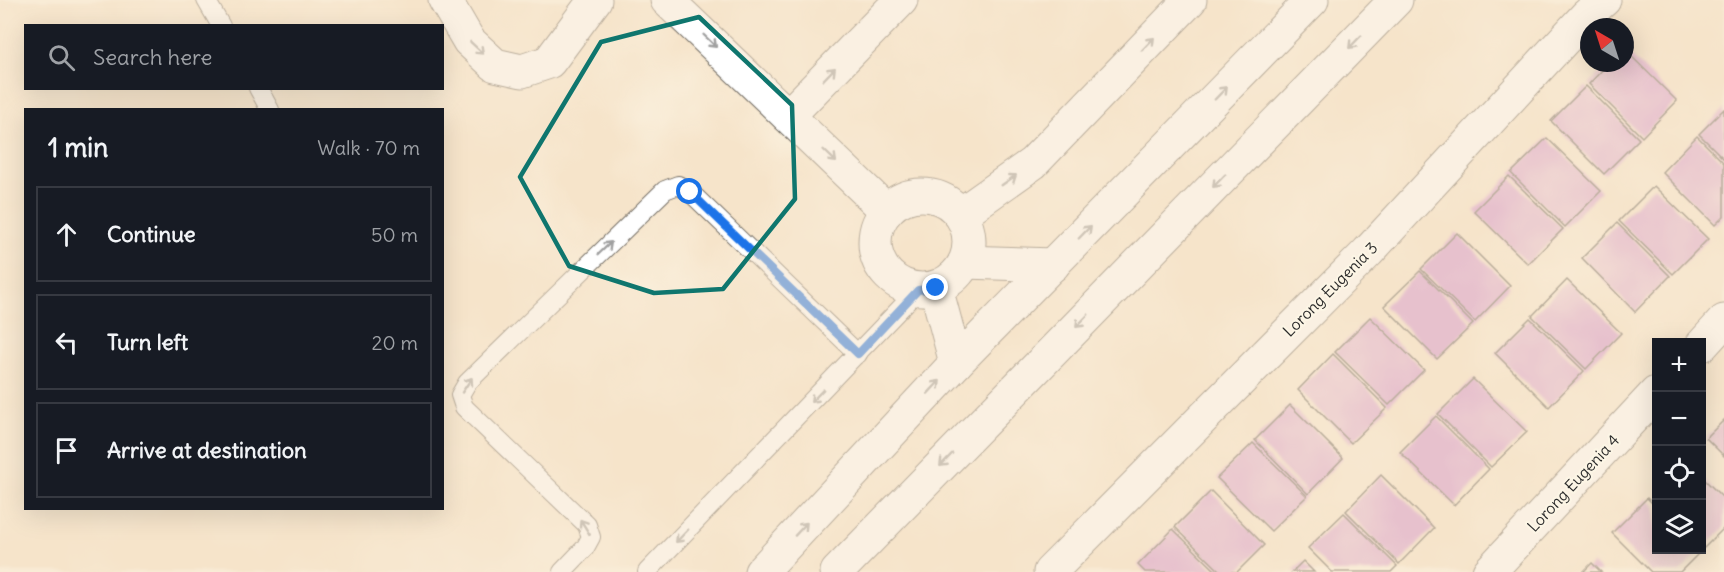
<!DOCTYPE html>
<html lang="en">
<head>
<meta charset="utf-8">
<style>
  body { margin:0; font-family:Delius,sans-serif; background:#20242c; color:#f1f3f6 }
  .controls { position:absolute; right:18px; bottom:18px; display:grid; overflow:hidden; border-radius:0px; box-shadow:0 6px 24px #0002 }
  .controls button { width:54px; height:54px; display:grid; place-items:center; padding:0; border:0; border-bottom:2px solid #363941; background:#171b24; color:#f1f3f6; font:30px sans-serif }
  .compass { position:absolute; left:1580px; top:18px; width:54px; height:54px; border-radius:50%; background:#171b24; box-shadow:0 6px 24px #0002; rotate:321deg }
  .stop { position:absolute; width:18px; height:18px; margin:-14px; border:4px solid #1a73e8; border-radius:50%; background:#fff }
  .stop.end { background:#1a73e8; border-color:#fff; box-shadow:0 2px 6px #0008 }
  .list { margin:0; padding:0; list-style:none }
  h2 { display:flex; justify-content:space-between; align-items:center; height:78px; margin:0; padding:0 24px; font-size:26px }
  h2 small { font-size:20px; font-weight:400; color:#9ea1a6 }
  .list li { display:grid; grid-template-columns:39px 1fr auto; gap:18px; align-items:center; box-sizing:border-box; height:96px; margin:0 12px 12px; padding:0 12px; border:2px solid #363941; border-radius:0px }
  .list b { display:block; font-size:22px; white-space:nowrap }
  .list em { font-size:20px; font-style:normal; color:#9ea1a6 }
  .icon { flex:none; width:33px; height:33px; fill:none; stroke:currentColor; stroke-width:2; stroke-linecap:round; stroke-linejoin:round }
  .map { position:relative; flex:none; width:1724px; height:572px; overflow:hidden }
  .search { position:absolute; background:#171b24; box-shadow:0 6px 24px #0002; left:24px; top:24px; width:420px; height:66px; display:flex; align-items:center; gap:15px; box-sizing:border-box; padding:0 21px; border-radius:0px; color:#9ea1a6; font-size:22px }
  .panel { position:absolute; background:#171b24; box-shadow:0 6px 24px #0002; left:24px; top:108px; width:420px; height:402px; border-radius:0px }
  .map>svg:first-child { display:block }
  .building { fill:#d698d1 }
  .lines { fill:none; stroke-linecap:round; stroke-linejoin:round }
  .service-casing { stroke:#726c63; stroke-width:20 }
  .minor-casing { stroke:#726c63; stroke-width:35 }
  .tertiary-casing { stroke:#726c63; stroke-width:35 }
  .service { stroke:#fff; stroke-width:18 }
  .minor { stroke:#fff; stroke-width:33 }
  .tertiary { stroke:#fff; stroke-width:33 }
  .oneway { stroke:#a0a0a0 }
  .route { stroke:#1a73e8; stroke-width:8 }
  .marked { fill:none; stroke:#0f766e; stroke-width:4.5; stroke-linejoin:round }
  .labels { text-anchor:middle; stroke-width:4.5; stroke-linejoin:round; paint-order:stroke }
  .street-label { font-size:16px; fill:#2b2b2b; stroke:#fcf5e5 }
</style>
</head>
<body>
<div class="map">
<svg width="1724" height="572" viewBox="0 0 1724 572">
  <rect width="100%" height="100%" fill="#fcf5e5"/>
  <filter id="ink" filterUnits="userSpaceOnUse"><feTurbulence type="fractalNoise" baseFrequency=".0167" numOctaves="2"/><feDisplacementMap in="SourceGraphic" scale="12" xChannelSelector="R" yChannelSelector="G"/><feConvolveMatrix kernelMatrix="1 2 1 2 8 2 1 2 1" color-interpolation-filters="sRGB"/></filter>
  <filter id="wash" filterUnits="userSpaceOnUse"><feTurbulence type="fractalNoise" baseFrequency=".008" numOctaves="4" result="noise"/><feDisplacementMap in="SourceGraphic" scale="24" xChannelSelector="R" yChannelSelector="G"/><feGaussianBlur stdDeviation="1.35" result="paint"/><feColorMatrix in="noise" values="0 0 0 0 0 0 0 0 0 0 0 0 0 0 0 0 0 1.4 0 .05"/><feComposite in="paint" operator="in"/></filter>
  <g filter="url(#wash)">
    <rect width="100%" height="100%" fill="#f6e4ca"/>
    <g id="blocks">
      <g class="building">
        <path d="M1625 50 1677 101 1642 137 1589 84 1609 63H1625Z"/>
        <path d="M1586 86 1639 139 1604 174 1551 121Z"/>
        <path d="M1724 109V159L1699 134Z"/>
        <path d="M1697 136 1724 163V216L1715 225 1662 172Z"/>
        <path d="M1547 138 1601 191 1565 227 1511 173Z"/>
        <path d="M1509 176 1563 229 1528 264 1474 211Z"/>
        <path d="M1654 186 1708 239 1673 274 1619 221Z"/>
        <path d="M1617 223 1670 276 1635 312 1582 258Z"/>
        <path d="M1457 233 1510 286 1475 322 1421 269Z"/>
        <path d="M1420 271 1473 324 1437 359 1384 306Z"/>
        <path d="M1567 280 1621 333 1586 369 1532 316Z"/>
        <path d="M1370 317 1424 370 1389 405 1335 352Z"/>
        <path d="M1530 318 1584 371 1549 407 1495 353Z"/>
        <path d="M1333 354 1387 408 1351 443 1298 390Z"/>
        <path d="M1473 379 1527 432 1491 467 1438 414Z"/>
        <path d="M1290 405 1343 458 1308 494 1255 440Z"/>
        <path d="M1436 416 1489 469 1454 505 1400 452Z"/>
        <path d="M1724 420V456L1706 438Z"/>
        <path d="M1253 443 1307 496 1271 531 1217 478Z"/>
        <path d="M1381 475 1434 528 1399 564 1346 511Z"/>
        <path d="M1702 477 1724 499V528L1703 549Z"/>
        <path d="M1211 491 1264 545 1237 572H1221L1175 527Z"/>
        <path d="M1647 498 1656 507V550L1701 551 1680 572H1651L1612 533Z"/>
        <path d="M1344 513 1397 566 1391 572H1332L1308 548Z"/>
        <path d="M1173 529 1217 572H1145L1138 565Z"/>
        <path d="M1303 561 1314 572H1292Z"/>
        <path d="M1592 563 1601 572H1583Z"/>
      </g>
    </g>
  </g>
  <g filter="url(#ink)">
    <use href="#blocks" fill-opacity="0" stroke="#726c63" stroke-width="1.5"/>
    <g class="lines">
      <defs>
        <g id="service">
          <path d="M206 0 221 26"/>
          <path d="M258 88 270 110"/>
          <path d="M562 572 585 548 591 537 587 525 464 407 460 395 467 383 665 190 678 185 690 192 858 354"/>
          <path d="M647 572 918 290"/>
        </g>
        <g id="minor">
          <path d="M445 0 469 41 495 65 522 71 549 62 595 0"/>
          <path d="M667 0 887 211"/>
          <path d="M788 116 901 0"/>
          <circle cx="922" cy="242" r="47"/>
          <path d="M961 214 1033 163 1190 0"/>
          <path d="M965 262 1053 265"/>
          <path d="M936 288 956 363"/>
          <path d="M1702 345 1724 321"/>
          <path d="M1050 572 1368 252 1587 15 1604 0"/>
          <path d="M1489 572 1656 393"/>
        </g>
        <g id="tertiary">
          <path d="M761 572 956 363 1312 0"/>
          <path d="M837 572 1396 0"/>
        </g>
      </defs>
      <use href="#service" class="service-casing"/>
      <use href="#minor" class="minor-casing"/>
      <use href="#tertiary" class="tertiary-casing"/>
      <use href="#service" class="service"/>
      <use href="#minor" class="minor"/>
      <use href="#tertiary" class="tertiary"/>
    </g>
    <defs><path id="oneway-shaft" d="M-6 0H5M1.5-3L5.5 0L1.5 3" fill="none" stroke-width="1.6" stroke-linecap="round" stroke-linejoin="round" transform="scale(1.5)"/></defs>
    <g class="oneway">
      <use href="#oneway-shaft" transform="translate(710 41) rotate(44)"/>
      <use href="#oneway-shaft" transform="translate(1355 42) rotate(134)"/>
      <use href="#oneway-shaft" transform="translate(1148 44) rotate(-46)"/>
      <use href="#oneway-shaft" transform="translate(477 48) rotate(43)"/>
      <use href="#oneway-shaft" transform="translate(829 74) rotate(-46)"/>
      <use href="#oneway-shaft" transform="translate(1221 93) rotate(-46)"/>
      <use href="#oneway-shaft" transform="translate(830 156) rotate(44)"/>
      <use href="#oneway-shaft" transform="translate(1009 180) rotate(-35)"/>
      <use href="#oneway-shaft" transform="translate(1219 181) rotate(134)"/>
      <use href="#oneway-shaft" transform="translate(1085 232) rotate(-46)"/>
      <use href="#oneway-shaft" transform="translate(605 248) rotate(-44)"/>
      <use href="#oneway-shaft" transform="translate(1082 321) rotate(134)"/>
      <use href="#oneway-shaft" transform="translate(467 385) rotate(-56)"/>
      <use href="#oneway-shaft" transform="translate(934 387) rotate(-47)"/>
      <use href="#oneway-shaft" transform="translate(817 396) rotate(134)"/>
      <use href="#oneway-shaft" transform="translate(946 460) rotate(134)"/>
      <use href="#oneway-shaft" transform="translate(585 527) rotate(-122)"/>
      <use href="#oneway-shaft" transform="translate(801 529) rotate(-47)"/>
      <use href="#oneway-shaft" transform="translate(682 536) rotate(134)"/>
    </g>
  </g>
  <g class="lines" filter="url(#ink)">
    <path class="route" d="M690 192 858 354 918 290 936 288"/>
  </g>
  <path d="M0 0H1724V572H0ZM699 17 792 105 795 199 723 289 654 293 569 266 520 177 601 42Z" fill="#f6e4ca" fill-opacity=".55" fill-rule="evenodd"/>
  <path class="marked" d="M699 17 792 105 795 199 723 289 654 293 569 266 520 177 601 42Z"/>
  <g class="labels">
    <g class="street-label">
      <text transform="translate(1330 289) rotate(-45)" y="6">Lorong Eugenia 3</text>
      <text transform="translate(1573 483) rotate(-47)" y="6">Lorong Eugenia 4</text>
    </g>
  </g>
</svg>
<div class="controls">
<button>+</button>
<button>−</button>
<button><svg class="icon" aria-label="locate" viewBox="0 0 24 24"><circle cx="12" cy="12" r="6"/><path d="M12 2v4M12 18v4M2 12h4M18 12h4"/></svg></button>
<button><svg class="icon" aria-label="layers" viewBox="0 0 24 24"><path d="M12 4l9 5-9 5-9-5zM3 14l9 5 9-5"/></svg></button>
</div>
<svg class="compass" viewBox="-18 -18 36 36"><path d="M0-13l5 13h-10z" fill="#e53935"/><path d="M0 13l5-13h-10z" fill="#9ea1a6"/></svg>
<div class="stop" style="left:690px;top:192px"></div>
<div class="stop end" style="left:936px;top:288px"></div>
<div class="search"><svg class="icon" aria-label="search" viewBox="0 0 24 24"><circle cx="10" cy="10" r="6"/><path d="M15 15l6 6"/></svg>Search here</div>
<section class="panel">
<h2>1 min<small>Walk · 70 m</small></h2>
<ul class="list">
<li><svg class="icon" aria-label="ahead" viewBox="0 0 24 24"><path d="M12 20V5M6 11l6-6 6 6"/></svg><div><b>Continue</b></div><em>50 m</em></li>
<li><svg class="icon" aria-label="left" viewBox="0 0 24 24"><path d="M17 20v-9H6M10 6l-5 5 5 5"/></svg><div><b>Turn left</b></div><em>20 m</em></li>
<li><svg class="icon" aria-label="arrive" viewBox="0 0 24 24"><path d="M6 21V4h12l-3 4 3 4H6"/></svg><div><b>Arrive at destination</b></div></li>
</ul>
</section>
</div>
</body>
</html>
